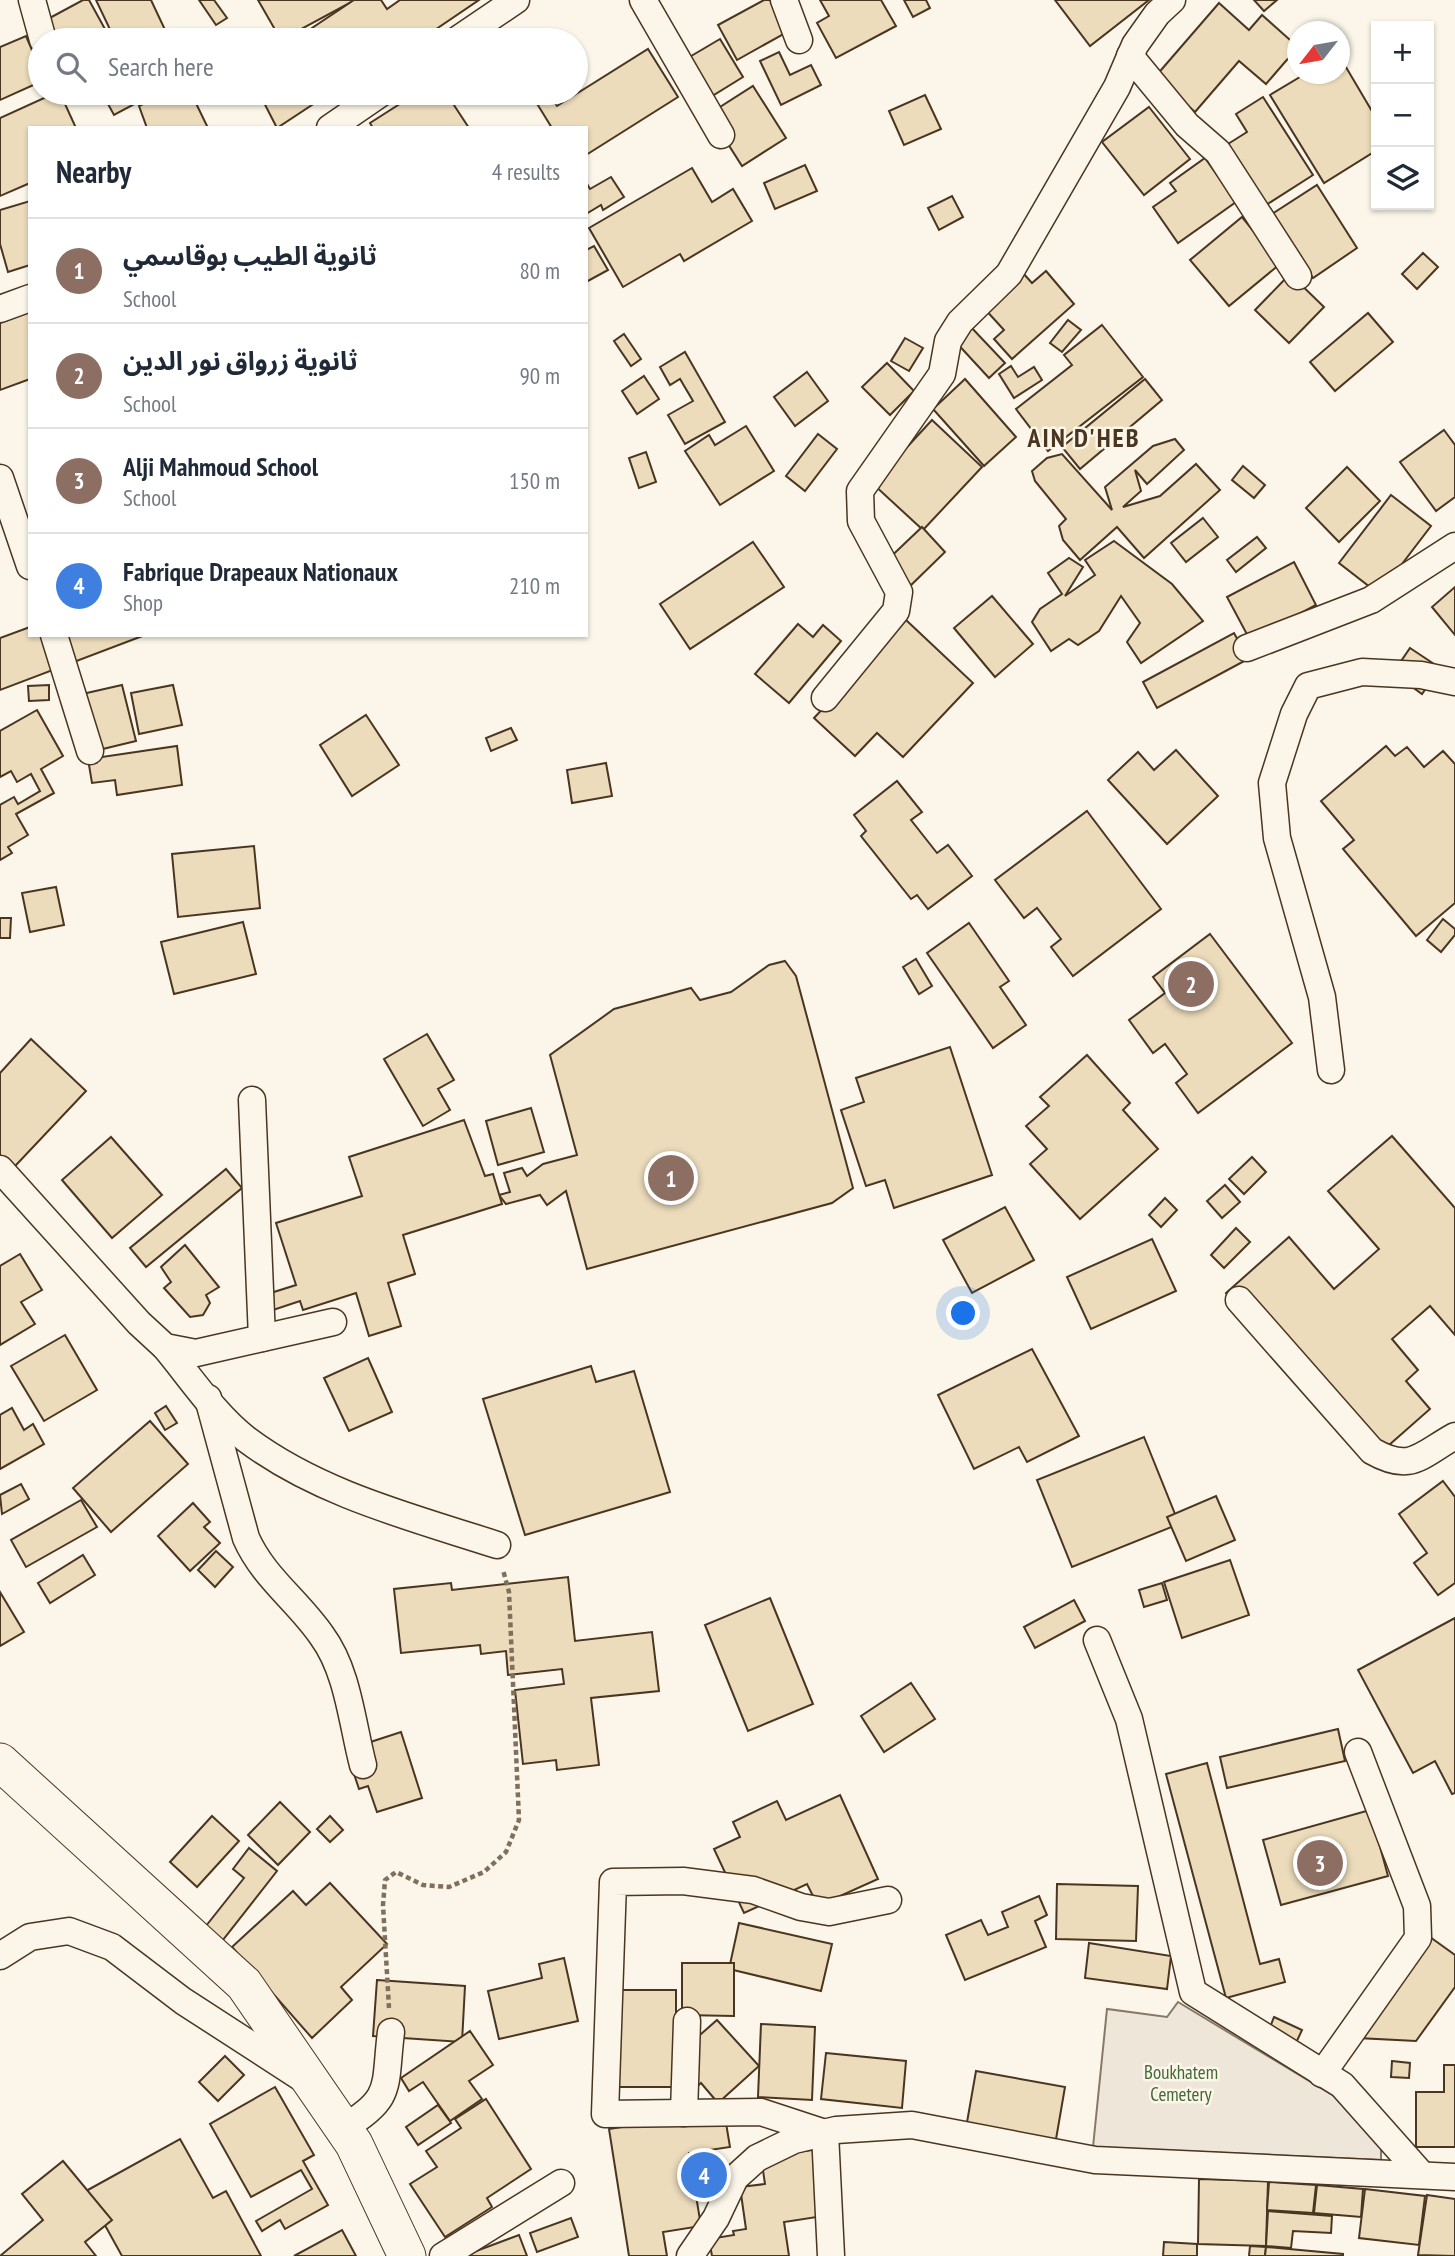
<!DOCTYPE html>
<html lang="en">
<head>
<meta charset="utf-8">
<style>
  body { margin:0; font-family:"PT Sans Narrow","Noto Sans Arabic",sans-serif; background:#f6f6f7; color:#1f2937 }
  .controls { position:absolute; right:21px; top:21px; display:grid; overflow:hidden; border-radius:0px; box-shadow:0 2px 5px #0004 }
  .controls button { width:63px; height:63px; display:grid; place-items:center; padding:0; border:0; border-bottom:2px solid #e0e1e3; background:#fff; color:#1f2937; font:35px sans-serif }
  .compass { position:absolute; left:1287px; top:21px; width:63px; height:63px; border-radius:50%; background:#fff; box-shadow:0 2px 5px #0004; rotate:239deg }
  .you { position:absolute; left:964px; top:1314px; width:24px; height:24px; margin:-18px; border:5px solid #fff; border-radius:50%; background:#1a73e8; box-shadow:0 0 0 10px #1a73e833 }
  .badge { display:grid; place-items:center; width:46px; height:46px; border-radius:50%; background:#c62828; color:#fff; font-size:23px; font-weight:700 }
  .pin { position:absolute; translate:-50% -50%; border:4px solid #fff; box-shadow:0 2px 7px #0006 }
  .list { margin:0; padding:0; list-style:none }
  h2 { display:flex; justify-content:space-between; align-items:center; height:91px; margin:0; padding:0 28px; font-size:30px }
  h2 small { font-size:23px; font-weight:400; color:#747a83 }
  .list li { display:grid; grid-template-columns:46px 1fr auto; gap:21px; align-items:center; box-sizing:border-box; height:105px; padding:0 28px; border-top:2px solid #e0e1e3 }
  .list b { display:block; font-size:26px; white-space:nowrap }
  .list p { margin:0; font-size:23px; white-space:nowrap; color:#747a83 }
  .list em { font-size:23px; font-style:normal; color:#747a83 }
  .icon { flex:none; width:38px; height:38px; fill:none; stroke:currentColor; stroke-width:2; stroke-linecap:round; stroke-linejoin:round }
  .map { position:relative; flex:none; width:1455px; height:2256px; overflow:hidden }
  .search { position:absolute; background:#fff; box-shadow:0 2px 5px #0004; left:28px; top:28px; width:560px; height:77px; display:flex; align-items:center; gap:18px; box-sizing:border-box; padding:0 24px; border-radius:38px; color:#747a83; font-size:26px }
  .panel { position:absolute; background:#fff; box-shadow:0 2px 5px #0004; left:28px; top:126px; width:560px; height:511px; border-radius:0px }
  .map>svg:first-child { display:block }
  .green { fill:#ede6d9; stroke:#887966; stroke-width:2 }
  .building { fill:#ecdcbc; stroke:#4a3520; stroke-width:2 }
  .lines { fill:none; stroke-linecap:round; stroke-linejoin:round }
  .street-casing { stroke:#4a3520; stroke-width:29 }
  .secondary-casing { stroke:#4a3520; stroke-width:39 }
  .path { stroke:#7f6f5c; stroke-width:4.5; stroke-dasharray:5 3.5; stroke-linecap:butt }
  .street { stroke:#fbf6e9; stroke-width:26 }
  .secondary { stroke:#fbf6e9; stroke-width:37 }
  .labels { text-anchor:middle; stroke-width:5; stroke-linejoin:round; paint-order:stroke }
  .park-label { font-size:19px; fill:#436837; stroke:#fbf6e9 }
  .district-label { font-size:26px; font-weight:bold; letter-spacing:2px; fill:#4a3520; stroke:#fbf6e9 }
</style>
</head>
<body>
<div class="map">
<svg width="1455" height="2256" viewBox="0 0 1455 2256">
  <rect width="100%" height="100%" fill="#fbf6e9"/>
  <path class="green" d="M1178 2002 1334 2096 1381 2147V2160L1093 2147 1107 2009 1167 2017Z"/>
  <g class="building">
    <path d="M83 0H89L111 40H41L33 27Z"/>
    <path d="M96 0H151L167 34 155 40H115Z"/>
    <path d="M199 0H214L227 18 216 25Z"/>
    <path d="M258 0H355L281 40Z"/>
    <path d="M354 0H381L387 9 400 0H479L420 40H294Z"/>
    <path d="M764 0H770L787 32 737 60 718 25Z"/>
    <path d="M820 0H881L896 26 836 58 817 23 829 16Z"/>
    <path d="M904 0H926L930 8 913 17Z"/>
    <path d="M1055 0H1149L1090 46Z"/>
    <path d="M1254 0H1277L1264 11Z"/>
    <path d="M1219 3 1249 30 1262 15 1298 47 1266 84 1239 61 1195 112 1155 77Z"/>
    <path d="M26 36 40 69V82L0 100V47Z"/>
    <path d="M720 39 743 77 704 101 681 62Z"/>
    <path d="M648 49 678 97 586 155V128H552L531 94 548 93 557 106Z"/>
    <path d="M779 52 790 75 811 65 821 85 781 105 760 61Z"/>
    <path d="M1340 57 1376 118V156L1374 152 1324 183 1270 95 1305 74H1340Z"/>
    <path d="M753 86 786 138 742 166 709 114Z"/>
    <path d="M55 93H60L76 128H30V183L0 196V118Z"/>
    <path d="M102 93H155L114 115Z"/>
    <path d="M166 93H191L208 128H147L139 106Z"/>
    <path d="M259 93H317L321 99 277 128Z"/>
    <path d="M326 93H346L332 102Z"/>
    <path d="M417 93H446L469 128H373L370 123Z"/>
    <path d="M925 95 941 129 904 145 889 111Z"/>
    <path d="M1263 97 1313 175 1266 205 1228 144 1247 132 1236 114Z"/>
    <path d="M1149 107 1190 159 1144 195 1102 142Z"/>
    <path d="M1205 158 1236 202 1178 243 1153 207 1176 191 1170 183Z"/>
    <path d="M805 165 817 191 775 209 764 183Z"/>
    <path d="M692 168 712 202 733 189 752 221 684 261 680 254 623 287 589 228Z"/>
    <path d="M611 177 624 197 603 210 601 205 586 214V182L590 189Z"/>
    <path d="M1317 185 1357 248 1313 278 1272 214Z"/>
    <path d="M952 196 963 217 939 230 928 208Z"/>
    <path d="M30 201V265L8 272 0 244V210Z"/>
    <path d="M1242 217 1280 264 1229 306 1190 260Z"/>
    <path d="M594 246 608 270 586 282V250Z"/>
    <path d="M1423 253 1438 267 1417 289 1402 274Z"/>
    <path d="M1046 271 1074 304 1012 359 994 339 1004 330 983 307 1022 272 1032 283Z"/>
    <path d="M1290 274 1324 307 1289 343 1255 310Z"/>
    <path d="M30 312V379L0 390V323Z"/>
    <path d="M1368 313 1393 342 1335 391 1310 362Z"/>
    <path d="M1068 320 1081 330 1062 352 1050 343Z"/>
    <path d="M969 325 1005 363 989 378 953 339Z"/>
    <path d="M1102 325 1143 377 1048 451 1016 409 1072 365 1064 355Z"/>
    <path d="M624 334 641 359 631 366 614 341Z"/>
    <path d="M905 338 923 348 909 371 891 361Z"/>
    <path d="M685 352 725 422 685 444 668 415 693 401 680 379 670 385 660 367Z"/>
    <path d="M887 363 914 391 890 415 862 387Z"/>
    <path d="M1011 366 1018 377 1034 367 1042 380 1014 398 999 374Z"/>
    <path d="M807 372 828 401 795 426 774 397Z"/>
    <path d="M644 376 659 399 637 414 622 391Z"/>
    <path d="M965 379 1016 437 984 466 933 409Z"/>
    <path d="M1145 379 1162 400 1080 469 1062 447Z"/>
    <path d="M932 420 982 467 923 530 873 484Z"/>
    <path d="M746 426 774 471 720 505 685 451 709 435 715 445Z"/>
    <path d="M1444 430 1455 445V497L1436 511 1400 462Z"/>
    <path d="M818 434 837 449 805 491 786 476Z"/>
    <path d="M1175 439 1184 450 1147 484 1135 470 1141 491 1123 507 1160 496 1196 464 1220 490 1144 558 1117 527 1080 560 1063 540 1059 526 1066 519 1035 481 1032 471 1047 458 1062 454 1112 510 1105 487 1153 446Z"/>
    <path d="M646 452 656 482 639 488 629 458Z"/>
    <path d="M1243 466 1265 485 1254 498 1232 480Z"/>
    <path d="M1347 467 1380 501 1339 542 1306 508Z"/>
    <path d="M1391 495 1431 526 1379 594 1339 563Z"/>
    <path d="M1203 518 1218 537 1186 562 1171 543Z"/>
    <path d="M922 527 945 552 905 591 881 566Z"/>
    <path d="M1257 537 1266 548 1236 572 1227 560Z"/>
    <path d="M1114 541 1172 584 1203 621 1141 663 1127 642 1140 623 1121 596 1099 631 1078 645 1069 639 1051 651 1032 622 1040 609 1062 594 1048 573 1069 558 1083 567 1065 596 1095 575 1085 560Z"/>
    <path d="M753 542 784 587 690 649 660 604Z"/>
    <path d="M1294 562 1316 605 1250 640 1227 597Z"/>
    <path d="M1455 587V635L1432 607Z"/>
    <path d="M992 596 1033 644 995 677 954 628Z"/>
    <path d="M906 620 973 683 903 757 877 733 855 756 814 718Z"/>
    <path d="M798 624 813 637 823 625 841 641 789 703 755 674Z"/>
    <path d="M30 627V635H145L0 690V638Z"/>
    <path d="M1234 633 1248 659 1157 708 1143 682Z"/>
    <path d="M1410 648 1440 668 1422 694 1393 673Z"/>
    <path d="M49 685V700L29 701 28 686Z"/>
    <path d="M122 685 136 741 82 754 69 697Z"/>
    <path d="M173 685 182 725 139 734 131 693Z"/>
    <path d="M37 710 63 756 41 769 54 793 16 814 28 835 8 847 12 853 0 860V805L14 797 18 804 40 791 31 774 17 782 11 771 0 777V731Z"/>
    <path d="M366 715 399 765 352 796 320 745Z"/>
    <path d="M511 728 517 740 491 751 486 738Z"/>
    <path d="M177 746 182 785 117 795 115 780 92 783 88 759Z"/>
    <path d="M1386 746 1395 756 1407 747 1424 767 1443 751 1455 764V903L1416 936 1343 849 1354 840 1321 801Z"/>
    <path d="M1176 750 1218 796 1167 844 1108 780 1138 752 1154 770Z"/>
    <path d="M606 763 612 796 572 803 567 770Z"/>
    <path d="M897 781 922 812 911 820 937 853 948 845 972 876 928 909 917 895 911 899 861 836 866 831 854 815Z"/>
    <path d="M1087 811 1161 909 1073 976 1051 947 1061 939 1037 908 1024 918 995 880Z"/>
    <path d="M254 846 260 908 178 917 172 854Z"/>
    <path d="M56 887 64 925 30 932 22 893Z"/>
    <path d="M0 918H11L10 938H0Z"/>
    <path d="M1443 919 1455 929V935L1441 952 1427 940Z"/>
    <path d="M243 922 256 974 174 994 161 942Z"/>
    <path d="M969 923 1009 981 1000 987 1026 1025 993 1048 927 953Z"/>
    <path d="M1210 934 1292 1043 1198 1113 1176 1083 1187 1074 1165 1044 1153 1053 1129 1020 1165 993 1153 977Z"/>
    <path d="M916 959 932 986 919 994 903 967Z"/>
    <path d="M785 961 796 976 853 1188 832 1203 587 1269 566 1191 547 1205 540 1195 506 1204 499 1195 510 1192 504 1173 522 1168 527 1176 543 1164 577 1155 550 1055 614 1009 691 988 700 1000 731 992 769 965Z"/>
    <path d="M427 1034 454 1080 438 1089 450 1110 423 1126 384 1059Z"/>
    <path d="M31 1039 86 1091 0 1182V1073Z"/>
    <path d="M950 1047 992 1175 894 1208 885 1180 866 1186 841 1110 864 1102 856 1078Z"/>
    <path d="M1087 1055 1130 1103 1123 1110 1158 1149 1080 1219 1030 1164 1047 1149 1026 1126 1049 1106 1040 1097Z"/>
    <path d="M531 1108 544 1152 498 1165 486 1121Z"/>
    <path d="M464 1120 485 1176 493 1174 502 1204 403 1235 415 1274 388 1283 401 1326 369 1336 356 1293 303 1310 300 1301 264 1313 258 1297 296 1285 276 1223 362 1196 349 1157Z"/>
    <path d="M1392 1136 1455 1208V1335L1430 1306 1392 1339 1418 1370 1406 1381 1430 1409 1372 1460 1226 1293 1289 1237 1334 1289 1379 1249 1328 1191Z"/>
    <path d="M111 1137 162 1195 112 1238 62 1180Z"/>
    <path d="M1252 1157 1266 1172 1244 1194 1229 1179Z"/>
    <path d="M226 1169 242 1188 146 1267 130 1248Z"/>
    <path d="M1225 1185 1240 1202 1222 1218 1207 1201Z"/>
    <path d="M1165 1198 1177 1210 1161 1227 1149 1215Z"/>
    <path d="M1005 1207 1034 1260 972 1293 943 1240Z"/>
    <path d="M1236 1228 1250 1242 1224 1268 1211 1255Z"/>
    <path d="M1152 1239 1176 1291 1091 1329 1067 1277Z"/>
    <path d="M185 1245 219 1287 206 1295 210 1303 203 1315 190 1317 164 1288 171 1282 161 1267Z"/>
    <path d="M20 1254 42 1290 21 1302 35 1324 0 1345V1266Z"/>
    <path d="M65 1335 97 1390 44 1421 11 1366Z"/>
    <path d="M1032 1349 1079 1436 1027 1462 1019 1447 974 1469 938 1395Z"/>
    <path d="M368 1358 392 1412 349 1431 324 1378Z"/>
    <path d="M591 1366 596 1382 634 1371 670 1492 525 1535 483 1399Z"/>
    <path d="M166 1406 177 1423 165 1430 155 1413Z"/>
    <path d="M12 1408 24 1430 33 1424 44 1444 0 1469V1415Z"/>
    <path d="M150 1421 188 1464 111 1532 73 1488Z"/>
    <path d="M1144 1437 1179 1524 1072 1567 1037 1480Z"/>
    <path d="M1443 1481 1455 1497V1583L1438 1595 1414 1563 1427 1553 1399 1514Z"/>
    <path d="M21 1484 29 1499 2 1514 0 1495Z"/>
    <path d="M1216 1496 1235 1540 1186 1561 1167 1517Z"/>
    <path d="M81 1500 97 1527 26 1567 11 1540Z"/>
    <path d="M193 1503 210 1522 204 1527 220 1543 190 1571 158 1536Z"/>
    <path d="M216 1551 233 1567 215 1587 198 1570Z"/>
    <path d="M83 1555 95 1575 50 1603 38 1583Z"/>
    <path d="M1230 1560 1249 1615 1182 1638 1164 1582Z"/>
    <path d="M568 1577 575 1641 652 1632 659 1691 591 1698 599 1765 557 1770 556 1760 523 1764 515 1690 564 1684 562 1669 508 1675 506 1651 481 1654 480 1645 401 1653 394 1589 451 1583 452 1590Z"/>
    <path d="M1162 1583 1167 1600 1144 1607 1139 1590Z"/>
    <path d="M0 1592 24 1632 0 1646Z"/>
    <path d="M770 1598 813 1704 748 1731 705 1625Z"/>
    <path d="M1074 1600 1085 1621 1035 1648 1024 1627Z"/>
    <path d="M1455 1618V1793L1452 1794 1435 1761 1413 1773 1358 1670Z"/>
    <path d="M911 1683 935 1719 884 1752 861 1716Z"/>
    <path d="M1338 1729 1345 1761 1227 1788 1220 1757Z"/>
    <path d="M401 1732 422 1798 377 1812 368 1786 359 1789 346 1750Z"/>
    <path d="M1207 1763 1260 1964 1279 1959 1285 1982 1226 1998 1166 1774Z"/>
    <path d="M840 1795 878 1879 818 1906 807 1884 744 1913 714 1849 740 1837 733 1822 777 1801 786 1820Z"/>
    <path d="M280 1802 310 1832 278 1865 248 1835Z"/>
    <path d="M1370 1810 1388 1876 1281 1905 1263 1840Z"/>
    <path d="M212 1816 239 1841 197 1887 170 1862Z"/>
    <path d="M330 1816 343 1830 330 1842 317 1829Z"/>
    <path d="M249 1848 277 1871 215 1950 198 1936 244 1878 233 1869Z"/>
    <path d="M330 1883 387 1944 341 1987 352 2000 312 2038 232 1947 293 1891 306 1905Z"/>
    <path d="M1057 1884 1138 1886 1136 1941 1056 1939Z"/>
    <path d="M1039 1896 1047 1915 1035 1921 1046 1947 965 1980 946 1935 981 1920 988 1935 1008 1927 1002 1912Z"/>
    <path d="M739 1923 832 1944 821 1991 729 1969Z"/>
    <path d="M1430 1937 1455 1955V1987L1416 2041 1358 2038Z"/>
    <path d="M1089 1943 1171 1956 1167 1989 1085 1978Z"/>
    <path d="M564 1958 578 2021 499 2039 488 1991 542 1978 539 1964Z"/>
    <path d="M682 1963H734V2016L682 2015Z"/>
    <path d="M377 1980 465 1986 462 2042 373 2036Z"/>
    <path d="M610 1990H676V2087H611Z"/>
    <path d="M1274 2017 1302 2030 1296 2043 1269 2030Z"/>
    <path d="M717 2020 759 2066 718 2103 701 2083 693 2090 676 2056Z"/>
    <path d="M761 2024 815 2027 812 2100 758 2097Z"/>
    <path d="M470 2031 493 2065 469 2081 482 2099 450 2121 423 2082 409 2091 401 2078Z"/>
    <path d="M826 2053 906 2061 902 2108 821 2099Z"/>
    <path d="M225 2056 244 2075 218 2101 199 2082Z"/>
    <path d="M1392 2061 1410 2063 1409 2078 1391 2077Z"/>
    <path d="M1444 2065H1455V2147H1416V2092H1444Z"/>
    <path d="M976 2071 1065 2087 1055 2145 966 2128Z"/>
    <path d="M275 2087 314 2155 303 2161 328 2205 285 2229 280 2220 262 2231 256 2221 312 2189 301 2170 251 2197 210 2124Z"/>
    <path d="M486 2099 531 2169 487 2198 492 2207 445 2237 410 2184 437 2167 426 2151 461 2128 455 2119Z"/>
    <path d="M438 2105 451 2123 418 2145 406 2127Z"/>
    <path d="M724 2111 730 2147 689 2153 701 2226 663 2232 667 2256H629L609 2129Z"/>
    <path d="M180 2139 213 2198 226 2191 261 2256H122L86 2191Z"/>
    <path d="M820 2149 830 2215 784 2222 789 2256H712L709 2239 734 2235 733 2231 746 2229 740 2187 765 2184 761 2157Z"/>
    <path d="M63 2161 112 2220 85 2242 96 2256H0L43 2220 22 2194Z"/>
    <path d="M1199 2179 1268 2181 1266 2246 1198 2244Z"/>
    <path d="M1269 2182 1316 2185 1313 2213 1267 2210Z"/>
    <path d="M1317 2185 1363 2189 1361 2217 1314 2213Z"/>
    <path d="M1365 2189 1425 2196 1419 2245 1359 2238Z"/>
    <path d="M1427 2195 1455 2199V2256L1418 2255Z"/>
    <path d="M1268 2211 1332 2216 1331 2233 1293 2231 1291 2248 1266 2246Z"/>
    <path d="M571 2218 578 2237 537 2252 530 2233Z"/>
    <path d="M342 2230 356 2256H294Z"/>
    <path d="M519 2235 527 2256H463Z"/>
    <path d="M1164 2242 1197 2244V2256H1163Z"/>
    <path d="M1250 2246 1266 2247 1265 2256H1249Z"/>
    <path d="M1266 2247 1343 2254V2256H1265Z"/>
  </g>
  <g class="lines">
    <defs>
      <g id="street">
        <path d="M32 0 43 40"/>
        <path d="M643 0 721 135"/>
        <path d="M784 0 799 40"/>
        <path d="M457 40 516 0"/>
        <path d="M1130 56 1187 125 1218 152 1298 276"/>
        <path d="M330 128 381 93"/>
        <path d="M0 309 30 298"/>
        <path d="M0 478 30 566"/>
        <path d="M54 635 90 751"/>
        <path d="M1247 648 1371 600 1455 546"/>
        <path d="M825 698 896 611 899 592 861 521 860 491 942 374 948 341 960 322 1009 274 1117 87 1135 45 1157 14 1172 0"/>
        <path d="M1331 1070 1322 997 1277 838 1272 783 1294 714 1308 686 1362 672 1421 675 1455 682"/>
        <path d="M252 1100 262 1338"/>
        <path d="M0 1169 139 1323 165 1347 196 1353 333 1322"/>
        <path d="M1239 1300 1372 1451C1411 1473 1419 1456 1455 1436"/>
        <path d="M165 1347C190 1377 215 1415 246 1439 319 1494 411 1517 497 1545"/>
        <path d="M208 1398 246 1538C263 1577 298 1601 322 1636 348 1671 352 1723 363 1765"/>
        <path d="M1097 1640 1129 1719 1193 1992 1342 2085 1421 2174"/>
        <path d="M0 1956 30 1937 69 1931 112 1947 183 2001 305 2080"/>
        <path d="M1322 2074 1418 1938 1417 1906 1358 1752"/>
        <path d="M684 2113 687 2021"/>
        <path d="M343 2128C394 2098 384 2087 391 2032"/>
        <path d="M443 2256 561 2183"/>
        <path d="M690 2256 716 2218 735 2178 757 2158 794 2140 836 2130 912 2125 1095 2160 1455 2177"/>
        <path d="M831 2256 825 2133 761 2112 605 2114 613 1882 683 1881 753 1890 801 1907 829 1912 888 1900"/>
      </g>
      <path id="secondary" d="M0 1762 244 1984 354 2144 407 2256"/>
    </defs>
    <use href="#street" class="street-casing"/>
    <use href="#secondary" class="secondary-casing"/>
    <path class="path" d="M389 2008 383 1905 385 1880 396 1872 423 1885 449 1887 484 1872 506 1852 519 1820 509 1592 503 1570"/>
    <use href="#street" class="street"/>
    <use href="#secondary" class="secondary"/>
  </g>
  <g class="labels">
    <g class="park-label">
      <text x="1181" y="2079">Boukhatem<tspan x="1181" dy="22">Cemetery</tspan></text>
    </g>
    <g class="district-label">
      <text x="1084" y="447">AIN D'HEB</text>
    </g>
  </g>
</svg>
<div class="controls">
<button>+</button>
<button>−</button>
<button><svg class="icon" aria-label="layers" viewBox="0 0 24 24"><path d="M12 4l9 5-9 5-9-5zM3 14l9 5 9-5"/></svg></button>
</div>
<svg class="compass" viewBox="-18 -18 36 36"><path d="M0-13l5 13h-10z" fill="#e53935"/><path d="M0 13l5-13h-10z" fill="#747a83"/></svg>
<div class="you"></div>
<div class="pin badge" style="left:671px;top:1178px;background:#8d6e63">1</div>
<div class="pin badge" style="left:1191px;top:984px;background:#8d6e63">2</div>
<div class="pin badge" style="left:1320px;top:1863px;background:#8d6e63">3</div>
<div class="pin badge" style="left:704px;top:2175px;background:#3f7fe0">4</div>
<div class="search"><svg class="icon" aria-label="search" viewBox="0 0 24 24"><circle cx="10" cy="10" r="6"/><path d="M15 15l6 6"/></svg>Search here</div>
<section class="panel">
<h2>Nearby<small>4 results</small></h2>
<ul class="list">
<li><span class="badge" style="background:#8d6e63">1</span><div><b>ثانوية الطيب بوقاسمي</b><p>School</p></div><em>80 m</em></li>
<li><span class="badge" style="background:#8d6e63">2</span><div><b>ثانوية زرواق نور الدين</b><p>School</p></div><em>90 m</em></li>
<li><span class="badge" style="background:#8d6e63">3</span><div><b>Alji Mahmoud School</b><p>School</p></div><em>150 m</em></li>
<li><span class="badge" style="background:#3f7fe0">4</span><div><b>Fabrique Drapeaux Nationaux</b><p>Shop</p></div><em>210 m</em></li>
</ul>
</section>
</div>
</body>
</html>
